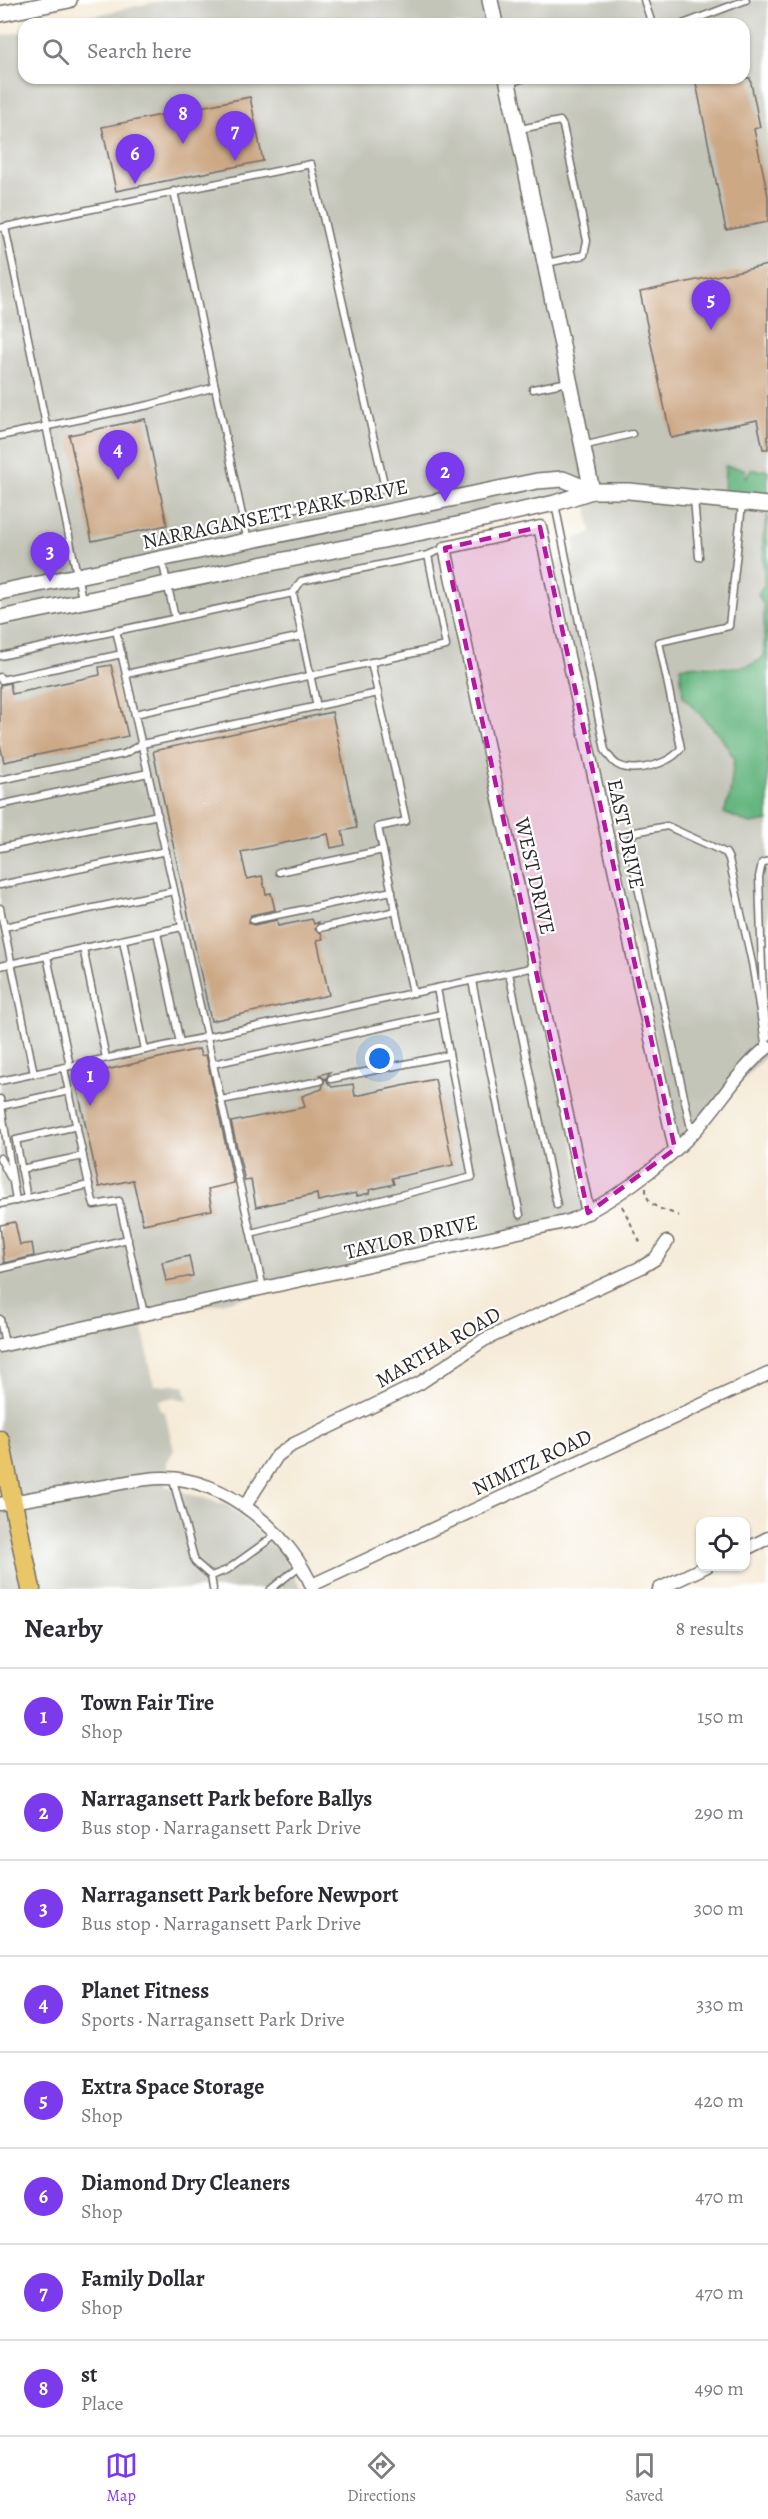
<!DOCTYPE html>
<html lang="en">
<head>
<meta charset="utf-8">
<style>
  body { margin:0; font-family:Alegreya,serif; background:#f7f7f7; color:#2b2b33 }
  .controls { position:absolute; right:18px; bottom:18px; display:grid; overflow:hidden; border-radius:12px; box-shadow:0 2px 4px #0004 }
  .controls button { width:54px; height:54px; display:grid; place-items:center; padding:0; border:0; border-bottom:2px solid #e1e1e2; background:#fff; color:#2b2b33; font:30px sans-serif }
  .you { position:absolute; left:380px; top:1059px; width:21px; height:21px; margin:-15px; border:4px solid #fff; border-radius:50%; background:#1a73e8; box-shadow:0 0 0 9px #1a73e833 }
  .badge { display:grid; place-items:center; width:39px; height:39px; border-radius:50%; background:#7c3aed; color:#fff; font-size:20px; font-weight:700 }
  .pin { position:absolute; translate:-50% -50px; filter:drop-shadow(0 2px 3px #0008) }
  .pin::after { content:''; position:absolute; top:32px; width:21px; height:18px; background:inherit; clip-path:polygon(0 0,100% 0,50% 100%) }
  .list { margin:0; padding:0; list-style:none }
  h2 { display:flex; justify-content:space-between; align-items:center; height:78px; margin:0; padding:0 24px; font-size:26px }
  h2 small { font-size:20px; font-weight:400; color:#7c7c81 }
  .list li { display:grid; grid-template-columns:39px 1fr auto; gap:18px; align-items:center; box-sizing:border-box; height:96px; padding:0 24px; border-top:2px solid #e1e1e2 }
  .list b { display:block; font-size:22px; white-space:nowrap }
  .list p { margin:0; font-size:20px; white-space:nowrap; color:#7c7c81 }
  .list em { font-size:20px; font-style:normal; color:#7c7c81 }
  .icon { flex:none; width:33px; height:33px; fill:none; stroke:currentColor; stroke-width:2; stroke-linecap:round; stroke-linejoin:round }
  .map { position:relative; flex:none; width:768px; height:1589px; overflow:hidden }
  .search { position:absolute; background:#fff; box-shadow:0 2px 4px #0004; left:18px; right:18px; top:18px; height:66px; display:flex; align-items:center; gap:15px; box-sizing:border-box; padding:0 21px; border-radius:18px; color:#7c7c81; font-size:22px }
  .sheet { height:846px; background:#fff }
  nav { display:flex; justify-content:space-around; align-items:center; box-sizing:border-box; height:84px; border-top:2px solid #e1e1e2; background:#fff; font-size:16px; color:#7c7c81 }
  nav a { display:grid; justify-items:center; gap:3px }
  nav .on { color:#7c3aed }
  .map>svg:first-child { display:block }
  .industrial { fill:#c4c5b9 }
  .forest { fill:#66b680; stroke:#487056; stroke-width:1.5 }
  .building { fill:#cca885 }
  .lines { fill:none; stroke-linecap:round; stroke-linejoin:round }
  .service-casing { stroke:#726e68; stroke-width:9 }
  .minor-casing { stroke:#726e68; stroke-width:15 }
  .tertiary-casing { stroke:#726e68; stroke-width:18 }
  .primary-casing { stroke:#726e68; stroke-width:21 }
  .path { stroke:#726e68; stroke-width:2; stroke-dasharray:4.5 4.5; stroke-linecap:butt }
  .service { stroke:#fff; stroke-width:6 }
  .minor { stroke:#fff; stroke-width:12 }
  .tertiary { stroke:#fff; stroke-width:15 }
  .primary { stroke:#e9c769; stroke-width:18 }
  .marked { fill:#b5179e; fill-opacity:0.2; stroke:#b5179e; stroke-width:4.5; stroke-dasharray:12 8; stroke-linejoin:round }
  .labels { text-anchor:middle; stroke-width:4.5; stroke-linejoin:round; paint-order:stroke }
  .street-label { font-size:21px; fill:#2b2b2b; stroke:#fff }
</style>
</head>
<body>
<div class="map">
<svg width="768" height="1589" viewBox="0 0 768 1589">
  <rect width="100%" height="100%" fill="#fff"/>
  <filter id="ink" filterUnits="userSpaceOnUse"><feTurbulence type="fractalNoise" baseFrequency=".0167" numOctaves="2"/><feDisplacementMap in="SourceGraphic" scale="12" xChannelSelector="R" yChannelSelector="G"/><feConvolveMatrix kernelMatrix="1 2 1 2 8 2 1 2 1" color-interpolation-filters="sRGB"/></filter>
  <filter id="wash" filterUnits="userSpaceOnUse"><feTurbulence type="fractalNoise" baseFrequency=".008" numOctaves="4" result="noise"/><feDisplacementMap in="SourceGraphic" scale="24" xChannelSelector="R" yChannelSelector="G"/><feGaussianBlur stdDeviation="1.35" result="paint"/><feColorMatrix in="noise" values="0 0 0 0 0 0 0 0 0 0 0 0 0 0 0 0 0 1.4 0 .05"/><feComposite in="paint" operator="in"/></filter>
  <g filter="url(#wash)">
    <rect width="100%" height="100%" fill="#f5ebd8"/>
    <path class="industrial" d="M165 0H768V470L759 468 745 480 733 466 768 512 763 539 764 585 758 594 764 605V656L758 663 745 667 706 664 683 696 721 737 734 758 730 794 725 813 751 824 768 821V1054L679 1145 551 564 574 553V539L591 533 586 501 441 532 589 1217 573 1227 141 1320 154 1385H184L188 1400 174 1398 159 1400 160 1410 165 1413 174 1450 167 1462 165 1486 229 1506 278 1549 302 1589H0V36L24 31V78H744V24H55Z"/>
    <g class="forest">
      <path d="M725 466 744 469 746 478 750 470H768V508L724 498Z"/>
      <path d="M768 512V821L751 824 724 813 730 794 734 758 721 737 683 696 680 667C706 660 744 678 764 656V606L758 594 764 585 763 539Z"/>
    </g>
    <g id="blocks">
      <g class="building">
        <path d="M695 78H750L760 127 754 129 768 196V222L726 230Z"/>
        <path d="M250 97 263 161 116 191 102 127Z"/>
        <path d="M768 265V449H763L757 420 671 438 640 292Z"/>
        <path d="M145 419 167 525 92 541 69 435Z"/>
        <path d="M111 665 128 736 4 762 0 744V685L10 683 12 694 100 675 99 667Z"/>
        <path d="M332 712 357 828 342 831 345 845 331 848 328 834 241 852 247 879 262 876 266 894 271 893 275 910 251 915 249 923 254 925 277 920 278 926 312 919 314 924 319 922 315 929 321 933 323 939 317 940 329 995 211 1021 153 751Z"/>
        <path d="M199 1049 201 1056 206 1055 234 1183 208 1189 212 1210 143 1224 133 1180 99 1187 75 1077Z"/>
        <path d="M330 1072 326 1078 328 1083 332 1087 353 1084 355 1096 435 1079 453 1165 392 1178 394 1184 369 1190 370 1193 357 1196 356 1193 318 1201 317 1194 256 1207 251 1180 245 1181 231 1122 305 1107 302 1096 322 1089 325 1079 319 1075Z"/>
        <path d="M15 1222 20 1245 32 1243 34 1256 4 1263 0 1225Z"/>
        <path d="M189 1256 193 1276 166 1281 162 1262Z"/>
      </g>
    </g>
  </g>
  <g filter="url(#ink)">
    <use href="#blocks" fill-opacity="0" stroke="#726e68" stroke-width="1.5"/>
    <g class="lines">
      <defs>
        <g id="service">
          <path d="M644 0 652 24"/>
          <path d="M683 24 746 0"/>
          <path d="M508 83 525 78"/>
          <path d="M520 129 560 121 563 126 587 241 584 255 547 263"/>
          <path d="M174 191 215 387"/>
          <path d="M5 227 82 599"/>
          <path d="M0 228 311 164 385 488 243 520 215 387 149 405 0 436"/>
          <path d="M533 389 568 382"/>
          <path d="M583 446 632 434"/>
          <path d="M694 499 699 557"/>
          <path d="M555 504 605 750C609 756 612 762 618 765 635 774 672 763 681 748L659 642 729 626 742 504"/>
          <path d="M243 520 248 540"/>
          <path d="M162 560 175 618"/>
          <path d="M293 593 317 707"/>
          <path d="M116 630 263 1288"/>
          <path d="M0 656 293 593 301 581 428 555 445 548"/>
          <path d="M371 662 406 821 378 827 413 993 535 967"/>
          <path d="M126 674 302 636"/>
          <path d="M0 677 1 680 122 654"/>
          <path d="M135 714 446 646 428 555"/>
          <path d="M0 780 124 754 142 744 378 693"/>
          <path d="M0 805 148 773"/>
          <path d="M0 848 158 815"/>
          <path d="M279 872 383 850"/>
          <path d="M0 885 166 851"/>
          <path d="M0 908 34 1074"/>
          <path d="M253 920 392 891"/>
          <path d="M4 927 174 891"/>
          <path d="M320 928 396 911"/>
          <path d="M157 932 180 1043"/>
          <path d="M123 940 145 1050"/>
          <path d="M83 948 106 1058"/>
          <path d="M47 956 70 1066"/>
          <path d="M0 966 182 927"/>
          <path d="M509 973 557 1205"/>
          <path d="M472 981 520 1215"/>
          <path d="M768 1038 763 999 759 877 762 863 768 861"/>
          <path d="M213 1064 442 1014"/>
          <path d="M331 1079 449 1055"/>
          <path d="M0 1081 413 993"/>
          <path d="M0 1099 16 1201"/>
          <path d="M221 1100 320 1081"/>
          <path d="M1 1106 69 1091"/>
          <path d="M692 1133 628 842 635 832 667 826 726 853 729 859 752 963 766 1048"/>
          <path d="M0 1158 10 1177"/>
          <path d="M21 1169 83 1156"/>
          <path d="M89 1185 94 1205 119 1201 144 1314"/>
          <path d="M27 1198 16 1140 77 1126"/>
          <path d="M0 1204 89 1185 64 1068"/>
          <path d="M251 1233 472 1177 437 988"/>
          <path d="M0 1269 128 1239"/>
          <path d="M0 1319 5 1344"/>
          <path d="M173 1480 195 1562 211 1576 227 1570 277 1534"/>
          <path d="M211 1576 213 1589"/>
          <path d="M271 1589 301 1565"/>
        </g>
        <g id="minor">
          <path d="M588 1213 445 548 540 527 675 1149"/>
          <path d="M0 1346 569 1221C609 1204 662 1165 692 1134 719 1106 737 1071 768 1047"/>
          <path d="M0 1504C33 1498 66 1493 99 1487 120 1484 141 1478 163 1478 225 1477 291 1534 313 1589"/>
          <path d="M245 1506 277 1456 292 1445 420 1383 484 1340 642 1267 655 1259 667 1242"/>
          <path d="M746 1549 768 1538"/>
          <path d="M312 1585 768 1374"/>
          <path d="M659 1589 707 1566"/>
        </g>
        <g id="tertiary">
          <path d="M490 0 495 24"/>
          <path d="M0 14 69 0"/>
          <path d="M507 78 592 491"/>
          <path d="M0 592 537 481 563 479 592 491"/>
          <path d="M0 618 452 526 555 503 592 491H629L768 505"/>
        </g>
        <path id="primary" d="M0 1440 31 1589"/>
      </defs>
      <use href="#service" class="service-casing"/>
      <use href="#minor" class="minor-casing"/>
      <use href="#tertiary" class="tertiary-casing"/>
      <use href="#primary" class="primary-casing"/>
      <g class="path">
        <path d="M646 1188C645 1209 666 1209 679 1216"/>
        <path d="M622 1206 642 1246"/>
      </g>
      <use href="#service" class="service"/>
      <use href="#minor" class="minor"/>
      <use href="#tertiary" class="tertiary"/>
      <use href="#primary" class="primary"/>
    </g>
  </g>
  <path class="marked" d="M540 527 675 1149 588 1213 445 548Z"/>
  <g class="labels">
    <g class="street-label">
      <text transform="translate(275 514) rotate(-12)" y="7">NARRAGANSETT PARK DRIVE</text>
      <text transform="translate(626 834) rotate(78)" y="7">EAST DRIVE</text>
      <text transform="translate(535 876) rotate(77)" y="7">WEST DRIVE</text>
      <text transform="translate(411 1237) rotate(-13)" y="7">TAYLOR DRIVE</text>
      <text transform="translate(438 1347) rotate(-30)" y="7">MARTHA ROAD</text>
      <text transform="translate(532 1462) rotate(-25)" y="7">NIMITZ ROAD</text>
    </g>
  </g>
</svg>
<div class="controls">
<button><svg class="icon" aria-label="locate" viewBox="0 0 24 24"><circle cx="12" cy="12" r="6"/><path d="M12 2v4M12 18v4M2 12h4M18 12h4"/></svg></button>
</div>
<div class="you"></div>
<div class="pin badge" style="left:90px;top:1106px">1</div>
<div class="pin badge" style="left:445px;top:502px">2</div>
<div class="pin badge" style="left:50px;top:582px">3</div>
<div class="pin badge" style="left:118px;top:480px">4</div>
<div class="pin badge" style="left:711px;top:330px">5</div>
<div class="pin badge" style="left:135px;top:184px">6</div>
<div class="pin badge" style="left:235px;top:161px">7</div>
<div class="pin badge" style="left:183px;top:144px">8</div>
<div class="search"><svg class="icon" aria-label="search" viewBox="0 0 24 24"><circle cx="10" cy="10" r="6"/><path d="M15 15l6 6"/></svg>Search here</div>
</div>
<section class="sheet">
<h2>Nearby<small>8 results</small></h2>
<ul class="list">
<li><span class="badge">1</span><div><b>Town Fair Tire</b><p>Shop</p></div><em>150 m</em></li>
<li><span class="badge">2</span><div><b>Narragansett Park before Ballys</b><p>Bus stop · Narragansett Park Drive</p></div><em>290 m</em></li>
<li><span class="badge">3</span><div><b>Narragansett Park before Newport</b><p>Bus stop · Narragansett Park Drive</p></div><em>300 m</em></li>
<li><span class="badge">4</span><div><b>Planet Fitness</b><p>Sports · Narragansett Park Drive</p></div><em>330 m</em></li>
<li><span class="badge">5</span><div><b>Extra Space Storage</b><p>Shop</p></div><em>420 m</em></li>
<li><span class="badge">6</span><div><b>Diamond Dry Cleaners</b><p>Shop</p></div><em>470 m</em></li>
<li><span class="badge">7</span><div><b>Family Dollar</b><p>Shop</p></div><em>470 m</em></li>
<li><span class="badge">8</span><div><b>st</b><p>Place</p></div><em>490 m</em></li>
</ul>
</section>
<nav>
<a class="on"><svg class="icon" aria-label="map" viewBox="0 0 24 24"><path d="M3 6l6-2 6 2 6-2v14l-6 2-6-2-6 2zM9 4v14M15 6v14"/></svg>Map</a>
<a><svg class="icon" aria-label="directions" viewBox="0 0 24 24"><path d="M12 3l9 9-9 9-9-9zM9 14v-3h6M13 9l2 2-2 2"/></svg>Directions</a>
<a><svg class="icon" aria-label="saved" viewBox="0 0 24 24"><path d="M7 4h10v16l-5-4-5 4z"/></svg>Saved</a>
</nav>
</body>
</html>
